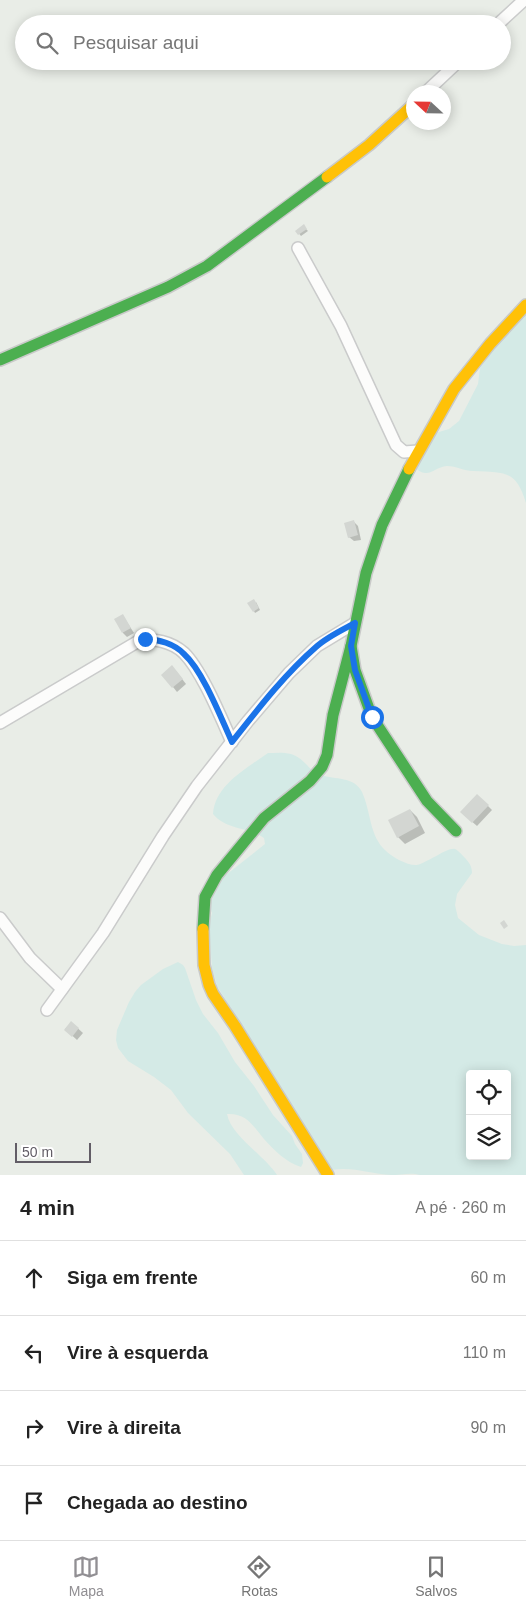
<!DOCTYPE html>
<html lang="pt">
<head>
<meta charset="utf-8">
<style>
  body { margin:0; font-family:Arial,sans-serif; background:#f2f2f2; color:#222 }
  .controls { position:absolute; right:15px; bottom:15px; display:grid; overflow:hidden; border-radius:5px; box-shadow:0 2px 12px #0003 }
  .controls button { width:45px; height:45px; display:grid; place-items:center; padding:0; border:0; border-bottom:1px solid #e0e0e0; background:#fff; color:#222; font:25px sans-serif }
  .compass { position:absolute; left:406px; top:85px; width:45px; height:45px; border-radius:50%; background:#fff; box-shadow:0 2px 12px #0003; rotate:292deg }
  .scale { position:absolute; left:15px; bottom:12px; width:76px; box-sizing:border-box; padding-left:5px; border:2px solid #625d66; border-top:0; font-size:14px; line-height:18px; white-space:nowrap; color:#625d66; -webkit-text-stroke:4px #fff; paint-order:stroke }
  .stop { position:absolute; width:15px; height:15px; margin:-11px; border:4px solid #1a73e8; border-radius:50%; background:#fff }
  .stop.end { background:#1a73e8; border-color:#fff; box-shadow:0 1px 5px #0008 }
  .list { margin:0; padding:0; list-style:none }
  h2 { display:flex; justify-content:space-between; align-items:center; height:65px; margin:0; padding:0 20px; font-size:21px }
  h2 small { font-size:16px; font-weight:400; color:#767676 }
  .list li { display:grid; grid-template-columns:32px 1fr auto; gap:15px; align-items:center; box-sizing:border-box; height:75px; padding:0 20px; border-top:1px solid #e0e0e0 }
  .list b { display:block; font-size:19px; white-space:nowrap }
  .list em { font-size:16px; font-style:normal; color:#767676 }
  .icon { flex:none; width:28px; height:28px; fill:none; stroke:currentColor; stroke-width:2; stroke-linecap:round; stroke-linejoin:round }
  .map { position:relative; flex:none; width:526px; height:1175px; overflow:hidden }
  .search { position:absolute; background:#fff; box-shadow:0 2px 12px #0003; left:15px; right:15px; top:15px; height:55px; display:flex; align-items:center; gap:12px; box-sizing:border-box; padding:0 18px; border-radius:28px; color:#767676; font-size:19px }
  .sheet { height:365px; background:#fff }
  nav { display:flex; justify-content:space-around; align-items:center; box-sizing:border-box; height:70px; border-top:1px solid #e0e0e0; background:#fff; font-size:14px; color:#767676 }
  nav a { display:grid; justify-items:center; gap:2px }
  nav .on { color:#918f93 }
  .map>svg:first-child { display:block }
  .green { fill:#d4eae6; fill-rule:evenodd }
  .shadow { fill:#0003 }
  .building { fill:#d3d6d2 }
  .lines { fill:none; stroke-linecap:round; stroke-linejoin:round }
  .street-casing { stroke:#cacbcb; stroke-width:14 }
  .fast-casing { stroke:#c9cac9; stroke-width:14 }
  .slow-casing { stroke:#c9cac9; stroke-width:14 }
  .street { stroke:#fcfcfb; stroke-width:11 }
  .fast { stroke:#4caf50; stroke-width:11 }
  .slow { stroke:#ffc107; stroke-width:11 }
  .route { stroke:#1a73e8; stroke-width:6 }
</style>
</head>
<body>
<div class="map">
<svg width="526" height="1175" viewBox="0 0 526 1175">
  <rect width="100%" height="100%" fill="#e9ede7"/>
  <g class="green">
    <path d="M526 305V503C516 469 504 473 473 471 464 471 456 466 447 466 433 467 430 480 415 468L432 434 449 429 459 421 478 384 480 368Z"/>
    <path d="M268 753C275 753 283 752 291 754 306 759 307 770 321 775 335 780 354 776 362 792 371 811 369 836 386 851 392 857 408 866 417 865 427 863 448 847 455 849 458 850 462 855 464 857 469 862 472 866 472 873L457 894 455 905 458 918 479 935 502 944 514 946 526 945V1175H420C411 1172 401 1175 391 1175 371 1174 352 1166 331 1170L217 986 212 968 209 925 212 913 206 895 217 882 265 844 264 838C249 827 226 830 213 814 215 785 246 769 268 753ZM470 1074H507V1156H470Z"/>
    <path d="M178 962 183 965 185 968 196 1000 203 1014 218 1033 235 1062 254 1086 273 1115 292 1136 295 1144 302 1154 303 1163 301 1167C287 1163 274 1150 264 1139 253 1126 247 1113 227 1114 231 1136 264 1155 277 1175H244L230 1154 188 1113 171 1090 154 1077 128 1061 118 1048 116 1040 117 1030 129 1002 135 992 141 985 163 969Z"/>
  </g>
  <g class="shadow">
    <path d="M305 228 308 231 301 236 297 231Z"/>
    <path d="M354 522 358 526 361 540 354 541 349 537Z"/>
    <path d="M256 602 260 610 255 613 254 611Z"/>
    <path d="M123 616 134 633 127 637 123 633Z"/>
    <path d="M176 671 186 684 177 692 173 687Z"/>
    <path d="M477 795 492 810 477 826 461 812Z"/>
    <path d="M410 810 417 817 425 833 405 844 398 837Z"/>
    <path d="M72 1023 83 1033 77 1040 65 1029Z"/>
  </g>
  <g class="building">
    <path d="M304 224 307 229 298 235 295 231Z"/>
    <path d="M354 520 358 535 348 538 344 523Z"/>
    <path d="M254 599 259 608 253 612 247 603Z"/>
    <path d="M123 614 131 628 122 633 114 619Z"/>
    <path d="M172 665 183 679 172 688 161 675Z"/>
    <path d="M477 794 489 805 472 823 460 812Z"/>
    <path d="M410 809 419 826 397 838 388 820Z"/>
    <path d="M504 920 508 926 504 929 500 923Z"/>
    <path d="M71 1021 79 1028 72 1037 64 1030Z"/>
  </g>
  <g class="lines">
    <defs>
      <g id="street">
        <path d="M498 24 524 0"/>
        <path d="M426 92 459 61"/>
        <path d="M298 248 341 326 396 445 404 452 418 451"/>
        <path d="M0 723 137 642C153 637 172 642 184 653 202 671 221 718 232 742"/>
        <path d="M0 918 30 958 62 989"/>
        <path d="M47 1010 103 933 163 836 197 786 248 721 289 673 317 646 355 623"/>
      </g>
      <g id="fast">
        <path d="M0 360 168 287 207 266 327 177"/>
        <path d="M409 469 382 525 366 573 351 646 355 670 372 717 427 801 456 831"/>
        <path d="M203 929 205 897 217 875 264 818 310 781 322 767 327 755 333 715 351 646"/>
      </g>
      <g id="slow">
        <path d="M327 177 369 145 414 104"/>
        <path d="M409 469 454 389 490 344 526 305"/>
        <path d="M203 929 204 965 209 985 213 994 235 1026 328 1175"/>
      </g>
    </defs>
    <use href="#street" class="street-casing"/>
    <use href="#fast" class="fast-casing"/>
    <use href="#slow" class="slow-casing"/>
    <use href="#street" class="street"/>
    <use href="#fast" class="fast"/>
    <use href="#slow" class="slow"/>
  </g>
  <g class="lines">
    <path class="route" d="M145 639C158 639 175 644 184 654 203 671 221 718 232 742 258 709 284 675 316 647 327 637 342 630 355 623L351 646 355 670 372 717"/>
  </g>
</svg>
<div class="controls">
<button><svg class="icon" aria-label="locate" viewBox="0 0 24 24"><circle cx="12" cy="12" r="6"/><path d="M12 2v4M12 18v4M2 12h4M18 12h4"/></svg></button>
<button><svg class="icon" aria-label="layers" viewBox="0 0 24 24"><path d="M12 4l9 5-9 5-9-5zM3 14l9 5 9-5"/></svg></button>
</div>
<svg class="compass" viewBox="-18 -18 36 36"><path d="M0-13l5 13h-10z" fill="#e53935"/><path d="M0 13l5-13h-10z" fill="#767676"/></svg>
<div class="scale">50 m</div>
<div class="stop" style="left:372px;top:717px"></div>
<div class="stop end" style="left:145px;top:639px"></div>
<div class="search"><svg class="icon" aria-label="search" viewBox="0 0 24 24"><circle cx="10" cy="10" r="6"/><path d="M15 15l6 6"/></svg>Pesquisar aqui</div>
</div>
<section class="sheet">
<h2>4 min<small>A pé · 260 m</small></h2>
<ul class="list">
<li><svg class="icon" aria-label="ahead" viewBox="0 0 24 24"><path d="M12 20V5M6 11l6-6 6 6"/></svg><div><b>Siga em frente</b></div><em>60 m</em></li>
<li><svg class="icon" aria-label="left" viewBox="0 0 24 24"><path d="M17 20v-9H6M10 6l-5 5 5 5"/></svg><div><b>Vire à esquerda</b></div><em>110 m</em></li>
<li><svg class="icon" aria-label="right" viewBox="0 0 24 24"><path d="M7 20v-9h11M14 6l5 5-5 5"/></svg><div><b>Vire à direita</b></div><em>90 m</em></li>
<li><svg class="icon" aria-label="arrive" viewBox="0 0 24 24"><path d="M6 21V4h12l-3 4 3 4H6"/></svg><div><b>Chegada ao destino</b></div></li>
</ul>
</section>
<nav>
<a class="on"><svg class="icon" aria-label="map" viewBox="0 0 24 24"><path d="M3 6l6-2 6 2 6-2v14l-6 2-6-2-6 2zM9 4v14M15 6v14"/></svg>Mapa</a>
<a><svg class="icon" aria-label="directions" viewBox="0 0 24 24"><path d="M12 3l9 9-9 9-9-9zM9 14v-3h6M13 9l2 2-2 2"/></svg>Rotas</a>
<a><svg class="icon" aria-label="saved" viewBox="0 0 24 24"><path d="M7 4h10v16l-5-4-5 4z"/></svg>Salvos</a>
</nav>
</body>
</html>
